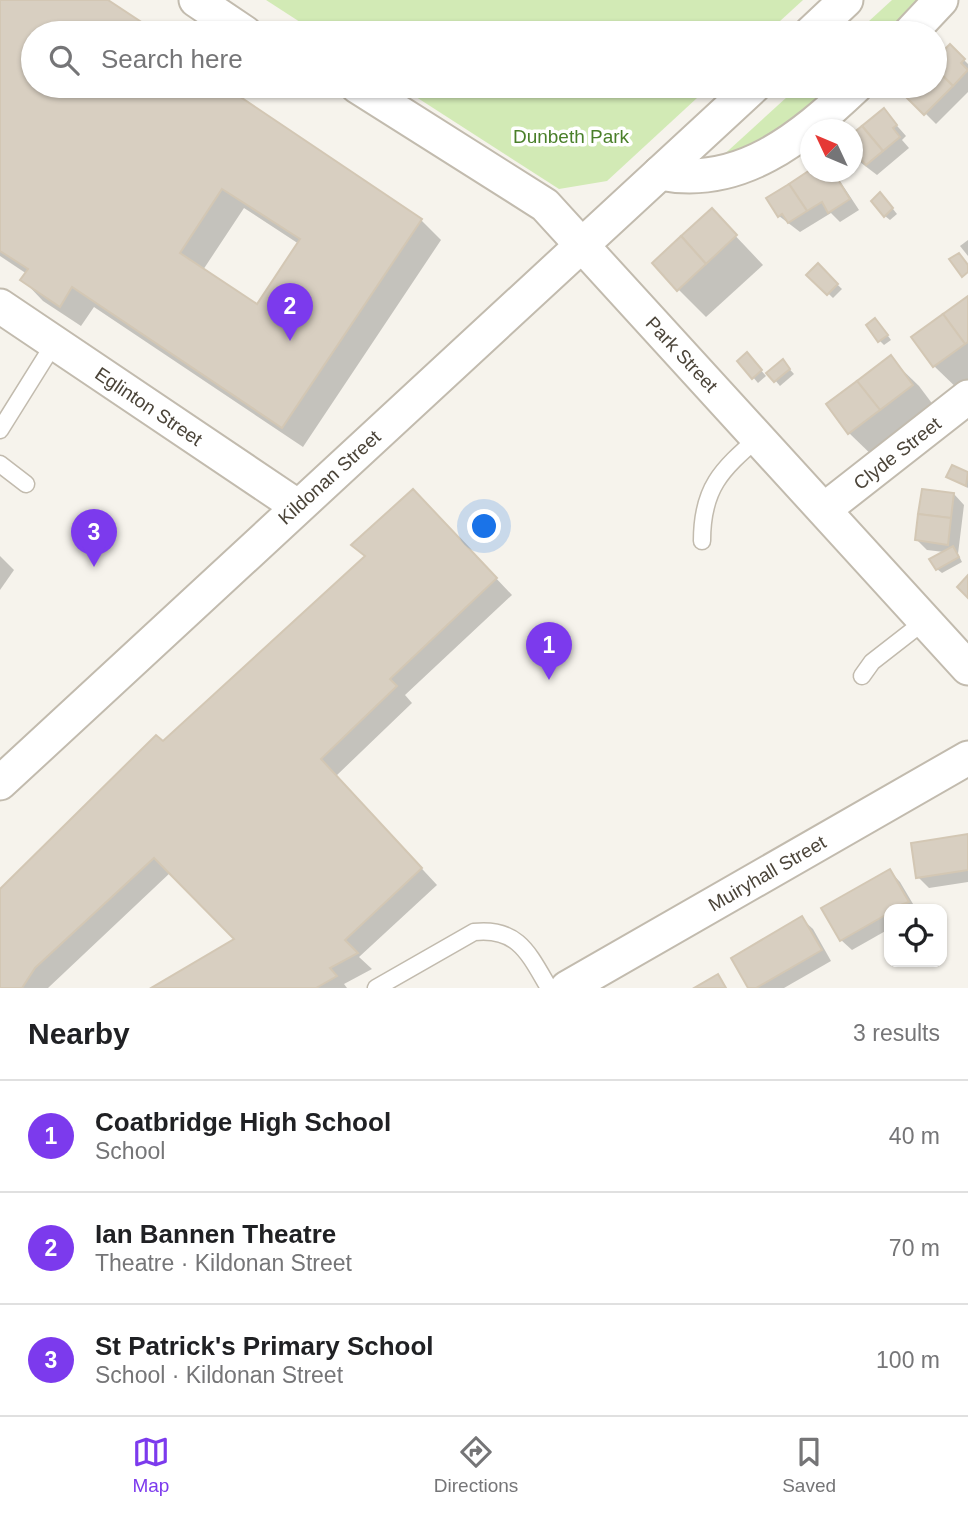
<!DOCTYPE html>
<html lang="en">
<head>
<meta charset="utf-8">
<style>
  body { margin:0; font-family:Arial,sans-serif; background:#f2f2f2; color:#202124 }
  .controls { position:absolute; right:21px; bottom:21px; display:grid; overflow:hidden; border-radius:14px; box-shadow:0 2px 5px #0004 }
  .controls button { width:63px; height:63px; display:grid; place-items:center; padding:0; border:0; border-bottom:2px solid #e0e0e0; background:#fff; color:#202124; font:35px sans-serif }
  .compass { position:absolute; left:800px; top:119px; width:63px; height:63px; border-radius:50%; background:#fff; box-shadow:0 2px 5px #0004; rotate:314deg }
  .you { position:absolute; left:485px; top:527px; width:24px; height:24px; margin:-18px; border:5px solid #fff; border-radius:50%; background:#1a73e8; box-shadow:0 0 0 10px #1a73e833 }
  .badge { display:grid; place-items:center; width:46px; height:46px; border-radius:50%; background:#7c3aed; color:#fff; font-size:23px; font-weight:700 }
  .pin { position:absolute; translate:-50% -58px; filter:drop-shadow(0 2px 4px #0008) }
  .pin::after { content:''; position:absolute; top:37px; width:24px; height:21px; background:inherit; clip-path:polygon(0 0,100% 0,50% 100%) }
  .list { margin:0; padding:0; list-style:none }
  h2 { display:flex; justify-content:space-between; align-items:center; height:91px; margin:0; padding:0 28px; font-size:30px }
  h2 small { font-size:23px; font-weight:400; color:#757577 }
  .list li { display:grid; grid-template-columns:46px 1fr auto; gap:21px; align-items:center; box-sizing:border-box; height:112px; padding:0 28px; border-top:2px solid #e0e0e0 }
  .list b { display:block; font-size:26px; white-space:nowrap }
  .list p { margin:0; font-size:23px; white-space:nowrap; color:#757577 }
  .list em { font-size:23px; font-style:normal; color:#757577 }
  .icon { flex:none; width:38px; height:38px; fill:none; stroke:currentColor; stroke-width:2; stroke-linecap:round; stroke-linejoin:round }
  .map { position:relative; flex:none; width:968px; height:988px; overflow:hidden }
  .search { position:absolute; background:#fff; box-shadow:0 2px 5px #0004; left:21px; right:21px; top:21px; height:77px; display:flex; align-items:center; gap:18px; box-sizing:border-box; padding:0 24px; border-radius:38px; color:#757577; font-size:26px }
  .sheet { height:427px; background:#fff }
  nav { display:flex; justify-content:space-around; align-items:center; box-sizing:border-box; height:98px; border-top:2px solid #e0e0e0; background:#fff; font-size:19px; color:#757577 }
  nav a { display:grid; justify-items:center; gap:4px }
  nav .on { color:#7c3aed }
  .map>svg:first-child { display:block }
  .green { fill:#d2eab5 }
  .shadow { fill:#0003; fill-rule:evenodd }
  .building { fill:#d8cfc1; stroke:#d3c7b4; stroke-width:2; fill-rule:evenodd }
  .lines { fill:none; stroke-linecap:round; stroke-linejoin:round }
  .service-casing { stroke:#c2bbae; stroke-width:19 }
  .minor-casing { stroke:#c2bbae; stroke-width:37 }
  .service { stroke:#fff; stroke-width:16 }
  .minor { stroke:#fff; stroke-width:33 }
  .labels { text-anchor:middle; stroke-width:7; stroke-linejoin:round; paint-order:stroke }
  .park-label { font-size:19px; fill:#4a7f2a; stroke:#fff }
  .street-label { font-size:19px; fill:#4b4439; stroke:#fff }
</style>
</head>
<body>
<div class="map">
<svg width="968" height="988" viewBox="0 0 968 988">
  <rect width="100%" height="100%" fill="#f6f3ec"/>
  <g class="green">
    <path d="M266 0H803L767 33H317Z"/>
    <path d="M892 0H929L896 33H856Z"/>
    <path d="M399 86H710L607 181 559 189Z"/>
    <path d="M799 86H843L779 140 718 160Z"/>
  </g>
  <g class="shadow">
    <path d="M0 0H105L155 33H33V86H229L226 90 421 220 441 240 303 447 94 307 81 326 43 301 23 280 27 274 0 256ZM244 208 299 244 258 306 203 270Z"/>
    <path d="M950 46 968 64V92L936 124 904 92 910 86H935V61Z"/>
    <path d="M884 111 906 136 902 140 909 148 877 175 856 159Z"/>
    <path d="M811 172H834L859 210 840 222 831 213 800 232 779 216Z"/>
    <path d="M885 199 897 214 890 220 885 216Z"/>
    <path d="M712 211 763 265 706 317 678 289Z"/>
    <path d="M968 240V256L960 246Z"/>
    <path d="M818 266 842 289 833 298 809 275Z"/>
    <path d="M968 298V390L963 394 934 366 914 337Z"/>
    <path d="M880 325 891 340 884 345 880 341Z"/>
    <path d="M890 358 919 386 940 414 878 461 849 433 828 405Z"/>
    <path d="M751 359 766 376 758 383 739 361Z"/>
    <path d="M783 362 794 374 780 386 769 373Z"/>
    <path d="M953 467 968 474V488L948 476Z"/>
    <path d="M954 494 964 505 958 554 962 562 942 573 937 569 944 552 927 550 917 540Z"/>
    <path d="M429 507 512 595 405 695 412 703 336 776 437 885 359 957 372 969 344 984 347 988H154L237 939 171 872 48 988H0V892L366 557 354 545Z"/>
    <path d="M0 556 14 570 0 590Z"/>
    <path d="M968 836V882L929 888 918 877Z"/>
    <path d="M890 871 900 882 916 909H889V929L852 950 841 940Z"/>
    <path d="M802 919 813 929 831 961 784 988H750Z"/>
  </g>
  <g class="building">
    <path d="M0 0H108L158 33H33V86H224L422 219 282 428 72 287 60 307 20 280 28 269 0 251ZM222 189 300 239 257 304 180 253Z"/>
    <path d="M950 44 965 59 961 63 968 70 953 86 935 68V59Z"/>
    <path d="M935 68 953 86 924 115 901 92 908 86H935Z"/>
    <path d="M884 108 897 125 893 128 900 137 883 151 862 126Z"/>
    <path d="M862 126 883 151 866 165 859 157 855 160 852 158V134Z"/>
    <path d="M810 170 833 172 850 199 828 213 822 202 807 211 789 184Z"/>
    <path d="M789 184 807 211 788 223 782 214 778 217 766 198Z"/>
    <path d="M880 192 893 208 884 217 871 201Z"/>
    <path d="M712 208 737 235 706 264 681 236Z"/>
    <path d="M681 236 706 264 677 291 652 263Z"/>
    <path d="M959 253 968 265V272L962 277 949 259Z"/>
    <path d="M818 263 838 284 827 295 806 275Z"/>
    <path d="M968 296V342L965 344 943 314Z"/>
    <path d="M943 314 965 344 933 367 911 337Z"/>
    <path d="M875 318 888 335 878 342 866 325Z"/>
    <path d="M747 352 762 370 752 379 737 361Z"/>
    <path d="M891 355 913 385 880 410 857 381Z"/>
    <path d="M783 359 790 369 774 382 766 373Z"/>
    <path d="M857 381 880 410 848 434 826 404Z"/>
    <path d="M952 465 968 472 966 486 946 477Z"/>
    <path d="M413 489 497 578 390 679 397 686 321 759 422 868 345 940 358 953 330 968 337 976 316 988H151L234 939 154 858 35 968 22 988H0V889L156 735 163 741 365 556 351 545Z"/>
    <path d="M922 489 954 493 951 518 918 514Z"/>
    <path d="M918 514 951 518 948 545 915 540Z"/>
    <path d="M953 546 959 557 936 570 929 559Z"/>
    <path d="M968 575V598L957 587Z"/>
    <path d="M968 834V870L916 878 911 843Z"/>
    <path d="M890 869 909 902 889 909V913L840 941 821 908Z"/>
    <path d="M802 916 822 950 756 988H748L731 958Z"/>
    <path d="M718 974 726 988H694Z"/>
  </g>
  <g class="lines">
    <defs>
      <g id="service">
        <path d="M0 430 55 342"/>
        <path d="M0 464 26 484"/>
        <path d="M702 541C702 488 721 470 759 437"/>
        <path d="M862 676 872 662 926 620"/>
        <path d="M376 988 474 932C518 927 529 954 549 988"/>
      </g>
      <g id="minor">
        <path d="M196 0 245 33"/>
        <path d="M811 33 846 0"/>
        <path d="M910 33 941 0"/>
        <path d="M357 86 545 205 968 668"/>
        <path d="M660 173C740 189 801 138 856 86"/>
        <path d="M0 306 297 506"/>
        <path d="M825 509 968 397"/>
        <path d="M0 783 754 86"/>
        <path d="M567 988 968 758"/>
      </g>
    </defs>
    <use href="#service" class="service-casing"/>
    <use href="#minor" class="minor-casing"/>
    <use href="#service" class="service"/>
    <use href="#minor" class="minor"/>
  </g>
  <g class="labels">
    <g class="park-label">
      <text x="571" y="143">Dunbeth Park</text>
    </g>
    <g class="street-label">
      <text transform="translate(682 354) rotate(47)" y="7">Park Street</text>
      <text transform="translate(149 406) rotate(34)" y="7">Eglinton Street</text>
      <text transform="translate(897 453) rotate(-38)" y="7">Clyde Street</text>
      <text transform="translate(329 477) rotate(-42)" y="7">Kildonan Street</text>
      <text transform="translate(767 873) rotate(-30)" y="7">Muiryhall Street</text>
    </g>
  </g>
</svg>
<div class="controls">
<button><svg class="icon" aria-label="locate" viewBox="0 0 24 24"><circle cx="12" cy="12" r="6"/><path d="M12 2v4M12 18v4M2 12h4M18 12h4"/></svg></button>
</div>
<svg class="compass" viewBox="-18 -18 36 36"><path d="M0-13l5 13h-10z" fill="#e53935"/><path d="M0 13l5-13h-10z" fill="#757577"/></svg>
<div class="you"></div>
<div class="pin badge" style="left:549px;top:680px">1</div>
<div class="pin badge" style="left:290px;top:341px">2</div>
<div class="pin badge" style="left:94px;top:567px">3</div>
<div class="search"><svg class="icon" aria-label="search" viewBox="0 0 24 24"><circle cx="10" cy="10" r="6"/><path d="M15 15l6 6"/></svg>Search here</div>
</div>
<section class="sheet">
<h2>Nearby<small>3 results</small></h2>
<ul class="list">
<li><span class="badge">1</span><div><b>Coatbridge High School</b><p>School</p></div><em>40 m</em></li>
<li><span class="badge">2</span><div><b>Ian Bannen Theatre</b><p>Theatre · Kildonan Street</p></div><em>70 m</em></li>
<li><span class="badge">3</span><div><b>St Patrick's Primary School</b><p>School · Kildonan Street</p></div><em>100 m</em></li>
</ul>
</section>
<nav>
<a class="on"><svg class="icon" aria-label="map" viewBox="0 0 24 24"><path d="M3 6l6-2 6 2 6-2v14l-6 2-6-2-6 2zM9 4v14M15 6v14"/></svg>Map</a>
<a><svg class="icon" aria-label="directions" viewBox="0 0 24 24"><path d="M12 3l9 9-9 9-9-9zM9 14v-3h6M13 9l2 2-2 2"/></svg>Directions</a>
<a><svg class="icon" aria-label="saved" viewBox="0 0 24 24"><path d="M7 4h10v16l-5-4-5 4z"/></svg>Saved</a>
</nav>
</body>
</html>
